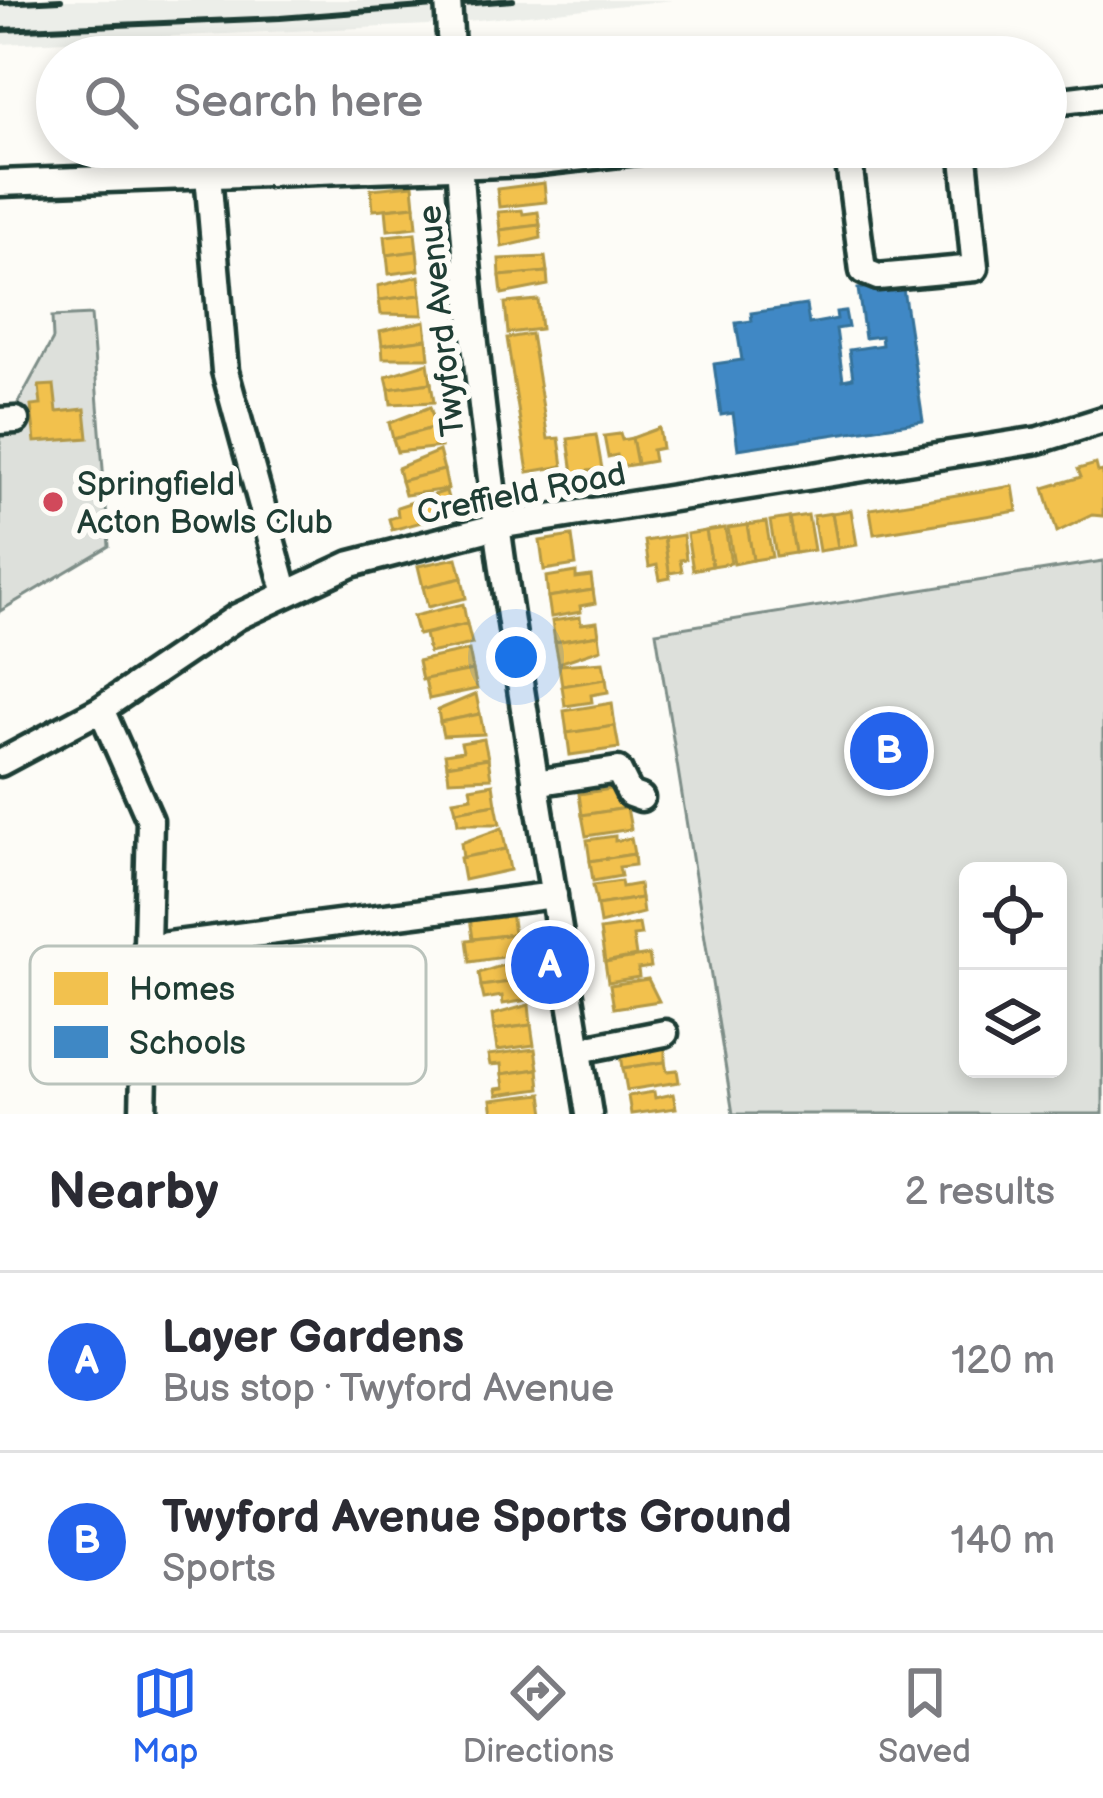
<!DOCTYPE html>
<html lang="en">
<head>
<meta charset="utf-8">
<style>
  body { margin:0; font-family:"Balsamiq Sans",sans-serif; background:#f2f2f3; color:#2b2b33 }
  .controls { position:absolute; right:36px; bottom:36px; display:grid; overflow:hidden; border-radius:18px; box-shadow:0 6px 18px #0003 }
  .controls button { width:108px; height:108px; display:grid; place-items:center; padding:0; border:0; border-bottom:3px solid #e1e1e2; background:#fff; color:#2b2b33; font:60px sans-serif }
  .you { position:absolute; left:516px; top:657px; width:42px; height:42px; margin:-30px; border:9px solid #fff; border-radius:50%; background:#1a73e8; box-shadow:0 0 0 18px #1a73e833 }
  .badge { display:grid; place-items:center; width:78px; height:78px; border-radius:50%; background:#2563eb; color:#fff; font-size:39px; font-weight:700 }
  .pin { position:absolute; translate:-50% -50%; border:6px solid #fff; box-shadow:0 3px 12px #0006 }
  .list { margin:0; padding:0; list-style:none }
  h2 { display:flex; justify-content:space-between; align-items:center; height:156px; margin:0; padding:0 48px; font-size:51px }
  h2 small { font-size:39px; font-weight:400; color:#7c7c81 }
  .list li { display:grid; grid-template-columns:78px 1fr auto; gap:36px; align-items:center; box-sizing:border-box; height:180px; padding:0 48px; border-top:3px solid #e1e1e2 }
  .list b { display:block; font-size:45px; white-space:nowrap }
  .list p { margin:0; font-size:39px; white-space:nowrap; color:#7c7c81 }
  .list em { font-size:39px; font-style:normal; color:#7c7c81 }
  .icon { flex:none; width:66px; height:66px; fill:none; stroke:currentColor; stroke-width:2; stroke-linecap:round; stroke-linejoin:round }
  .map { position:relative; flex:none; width:1103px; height:1114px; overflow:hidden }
  .search { position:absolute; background:#fff; box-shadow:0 6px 18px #0003; left:36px; right:36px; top:36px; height:132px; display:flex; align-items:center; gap:30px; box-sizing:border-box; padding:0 42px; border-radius:66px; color:#7c7c81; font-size:45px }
  .sheet { height:516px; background:#fff }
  nav { display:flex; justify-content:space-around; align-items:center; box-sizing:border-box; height:168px; border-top:3px solid #e1e1e2; background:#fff; font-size:33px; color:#7c7c81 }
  nav a { display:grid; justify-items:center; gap:6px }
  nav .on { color:#2563eb }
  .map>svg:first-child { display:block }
  .built { fill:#eceee9 }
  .green { fill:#dde0db; stroke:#7e8e88; stroke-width:3; fill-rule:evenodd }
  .homes { fill:#f2c14e; stroke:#b39946; stroke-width:3 }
  .schools { fill:#3f88c5; stroke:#35729a; stroke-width:3 }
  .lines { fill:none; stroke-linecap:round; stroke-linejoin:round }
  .minor-casing { stroke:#1f3d34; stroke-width:33 }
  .minor { stroke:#fdfcf7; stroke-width:24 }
  .rail { stroke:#1f3d34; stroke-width:6 }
  .minor-bridge-casing { stroke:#1f3d34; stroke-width:33; stroke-linecap:butt }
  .minor-bridge { stroke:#fdfcf7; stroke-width:24 }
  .poi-dot { fill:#d1495b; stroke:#fdfcf7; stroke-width:4.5 }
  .labels { text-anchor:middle; stroke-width:12; stroke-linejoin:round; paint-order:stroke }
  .street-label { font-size:33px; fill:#1f3d34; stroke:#fdfcf7 }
  .poi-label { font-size:33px; fill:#1f3d34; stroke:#fdfcf7; text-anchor:start }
  .key { fill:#fdfcf7; stroke:#bac3bc; stroke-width:3 }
  .key-label { font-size:33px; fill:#1f3d34 }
</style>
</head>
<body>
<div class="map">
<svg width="1103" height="1114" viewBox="0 0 1103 1114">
  <rect width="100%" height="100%" fill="#fdfcf7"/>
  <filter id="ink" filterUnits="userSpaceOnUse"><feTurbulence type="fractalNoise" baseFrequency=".00833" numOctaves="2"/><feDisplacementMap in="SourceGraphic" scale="24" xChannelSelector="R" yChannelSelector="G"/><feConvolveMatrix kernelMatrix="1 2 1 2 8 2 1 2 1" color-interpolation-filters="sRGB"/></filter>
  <g filter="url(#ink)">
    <path class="built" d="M0 0H673L429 25 0 44Z"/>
    <g class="green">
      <path d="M91 315 109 546 0 611V406L17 405 53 339 52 317Z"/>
      <path d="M1103 561V1114H733L656 632ZM1058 871V1069H968V871Z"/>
    </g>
    <g class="homes">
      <path d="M544 183 546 202 499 207 497 189Z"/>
      <path d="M413 185 415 206 373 210 371 189Z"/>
      <path d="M415 206 417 227 388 230 386 209Z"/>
      <path d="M522 210 523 214 538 212 540 225 500 230 498 212Z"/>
      <path d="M540 225 541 238 502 247 500 230Z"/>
      <path d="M415 233 417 251 387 255 385 236Z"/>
      <path d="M417 251 419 270 389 274 387 255Z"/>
      <path d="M545 257 547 272 500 276 499 259Z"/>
      <path d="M547 272 548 285 502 294 500 276Z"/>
      <path d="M419 276 421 295 379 300 378 286Z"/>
      <path d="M421 295 423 315 381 314 379 300Z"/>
      <path d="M538 300 541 329 508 333 505 303Z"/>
      <path d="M425 321 427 339 382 345 380 331Z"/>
      <path d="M531 334 548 439 559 438 563 466 528 472 507 338Z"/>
      <path d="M427 339 429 358H383L382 345Z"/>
      <path d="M428 363 431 383 389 389 386 376Z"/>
      <path d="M431 383 434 402 391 404 389 389Z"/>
      <path d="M54 385 57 412 85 409 88 438 35 442 31 406 41 405 39 386Z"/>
      <path d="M430 407 436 427 393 439 389 423Z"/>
      <path d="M436 427 441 447 397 452 393 439Z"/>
      <path d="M659 428 662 448 652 450 654 461 637 464 632 438Z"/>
      <path d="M620 434 622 440 632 438 637 464 619 467 617 455 608 457 604 436Z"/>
      <path d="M596 435 602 469 573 473 568 439Z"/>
      <path d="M439 451 444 470 401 481 398 468Z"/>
      <path d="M1096 464 1098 472 1103 471V516L1092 515 1057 532 1044 488 1081 477 1078 469Z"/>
      <path d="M444 470 448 489 405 495 401 481Z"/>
      <path d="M1013 486 1017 511 874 534 870 509Z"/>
      <path d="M446 491 452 514 392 530 389 519 398 516 397 507Z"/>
      <path d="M851 510 857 545 838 548 832 513Z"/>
      <path d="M832 513 838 548 819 551 813 516Z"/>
      <path d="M808 515 814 550 795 553 789 518Z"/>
      <path d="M789 518 795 553 776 556 770 521Z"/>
      <path d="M766 522 772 557 753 560 747 525Z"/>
      <path d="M747 525 753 560 734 564 728 528Z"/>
      <path d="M725 528 731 563 712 566 706 531Z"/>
      <path d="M706 531 712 566 693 570 687 534Z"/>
      <path d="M683 535 686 559 680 560 682 571 669 573 664 538Z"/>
      <path d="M572 536 576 565 544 570 540 541Z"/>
      <path d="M664 538 670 578 660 580 657 565 649 567 645 541Z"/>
      <path d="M457 558 462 578 423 587 418 566Z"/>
      <path d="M576 572V578L591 576 593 590 548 597 546 577Z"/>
      <path d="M462 578 466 598 428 607 423 587Z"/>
      <path d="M593 590 595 603 580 606 581 612 551 617 548 597Z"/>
      <path d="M463 604 467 624 418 635 413 616Z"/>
      <path d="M580 617 581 624 597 622 599 635 555 642 552 621Z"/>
      <path d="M467 624 472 644 429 653 425 634Z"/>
      <path d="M599 635 601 649 559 663 555 642Z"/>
      <path d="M469 650 473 670 422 680 418 661Z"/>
      <path d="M603 662 606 679 562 686 559 665Z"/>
      <path d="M473 670 477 689 429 699 425 679Z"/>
      <path d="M606 679 608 692 591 695 592 702 565 706 562 686Z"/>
      <path d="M476 694 480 714 440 722 438 710Z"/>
      <path d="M612 703 615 726 567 733 564 711Z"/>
      <path d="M480 714 484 734 443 736 440 722Z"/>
      <path d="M615 726 619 748 570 755 567 733Z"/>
      <path d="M484 739 488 758 447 765 445 754 463 751 461 743Z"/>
      <path d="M488 758 491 778 449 780 447 765Z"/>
      <path d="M493 784 496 804 456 811 453 800 472 797 470 788Z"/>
      <path d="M624 787 627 808 582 815 579 794Z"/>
      <path d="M496 804 500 824H458L456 811Z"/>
      <path d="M627 808 631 829 586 836 582 815Z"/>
      <path d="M502 828 506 849 463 858 461 843Z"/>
      <path d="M615 836V841L631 838 634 854 590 861 587 840Z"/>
      <path d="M506 849 510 870 464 880 460 858Z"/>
      <path d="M634 854 635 865 619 867 621 876 593 881 590 861Z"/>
      <path d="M621 881 622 887 639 884 641 898 597 905 593 885Z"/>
      <path d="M641 898 643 913 600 924 597 905Z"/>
      <path d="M511 912 514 934 473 939 470 918Z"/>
      <path d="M639 924 641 935 633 936 636 956 605 962 600 930Z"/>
      <path d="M514 934 517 955 470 962 467 940Z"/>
      <path d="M649 955 651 967 638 969 639 977 608 982 605 962Z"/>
      <path d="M522 959 525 980 481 986 479 973Z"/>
      <path d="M648 979 659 1001 614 1008 610 985Z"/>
      <path d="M525 980 528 1000 503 1004 502 996 484 999 481 986Z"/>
      <path d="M529 1005 531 1025 494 1030 492 1015Z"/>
      <path d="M531 1025 534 1045 497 1050 494 1030Z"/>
      <path d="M665 1040V1062L623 1068 620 1047Z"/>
      <path d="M535 1049 538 1069 502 1074 501 1064 490 1065 488 1055Z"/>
      <path d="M665 1062 667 1071 677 1070 679 1082 627 1090 623 1068Z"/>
      <path d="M538 1069 540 1089 497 1095 496 1089 504 1088 502 1074Z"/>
      <path d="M654 1092 655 1098 673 1094 676 1108 631 1114 628 1096Z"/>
      <path d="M542 1094 545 1114H493L491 1100Z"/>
    </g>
    <path class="schools" d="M902 282 923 421 738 449 733 413 721 415 714 364 742 360 736 323 752 321 751 313 806 305 809 324 837 319 836 312 845 311 848 327 836 329 843 380 853 378 849 350 882 345 881 336 865 338 858 289Z"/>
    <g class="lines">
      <defs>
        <g id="minor">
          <path d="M450 33 452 57"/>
          <path d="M1046 103 1103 96"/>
          <path d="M458 147C479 473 538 792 589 1114"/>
          <path d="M847 147 863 271 878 277 975 268 963 147"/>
          <path d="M208 175 225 371 285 590"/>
          <path d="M0 183 531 163 672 147"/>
          <path d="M0 421 16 420"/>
          <path d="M101 709 150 820 143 1114"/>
          <path d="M0 763 101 709 237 617 351 564 498 526 1039 440 1103 420"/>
          <path d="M535 783 618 770 630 794 641 798"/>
          <path d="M145 948 554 895"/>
          <path d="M579 1050 665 1033"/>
        </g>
      </defs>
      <use href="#minor" class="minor-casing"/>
      <use href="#minor" class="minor"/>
      <g class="rail">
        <path d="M0 3 61 0"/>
        <path d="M0 30 280 18 513 0"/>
      </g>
      <defs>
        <path id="minor-bridge" d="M448 0 450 33"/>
      </defs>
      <use href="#minor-bridge" class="minor-bridge-casing"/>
      <use href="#minor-bridge" class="minor-bridge"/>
    </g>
  </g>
  <circle class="poi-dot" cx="53" cy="502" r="12"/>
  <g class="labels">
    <g class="street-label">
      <text transform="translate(440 321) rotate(-96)" y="12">Twyford Avenue</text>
      <text transform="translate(521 492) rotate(-11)" y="12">Creffield Road</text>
    </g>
    <g class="poi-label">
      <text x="77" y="495">Springfield<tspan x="77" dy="38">Acton Bowls Club</tspan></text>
    </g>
  </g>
  <rect x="30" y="946" width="396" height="138" rx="18" class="key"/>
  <rect x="54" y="972" width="54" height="33" fill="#f2c14e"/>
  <rect x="54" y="1026" width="54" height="32" fill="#3f88c5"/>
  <g class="key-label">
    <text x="129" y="1000">Homes</text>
    <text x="129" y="1054">Schools</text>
  </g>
</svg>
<div class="controls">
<button><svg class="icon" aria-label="locate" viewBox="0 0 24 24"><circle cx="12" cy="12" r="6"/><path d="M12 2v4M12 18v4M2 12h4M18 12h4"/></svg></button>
<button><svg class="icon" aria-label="layers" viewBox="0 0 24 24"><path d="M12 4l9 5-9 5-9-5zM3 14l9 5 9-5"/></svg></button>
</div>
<div class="you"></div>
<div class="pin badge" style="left:550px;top:965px">A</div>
<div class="pin badge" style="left:889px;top:751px">B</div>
<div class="search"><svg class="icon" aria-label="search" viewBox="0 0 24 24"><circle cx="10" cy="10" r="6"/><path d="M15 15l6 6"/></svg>Search here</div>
</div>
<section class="sheet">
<h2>Nearby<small>2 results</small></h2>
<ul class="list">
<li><span class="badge">A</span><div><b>Layer Gardens</b><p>Bus stop · Twyford Avenue</p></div><em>120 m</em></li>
<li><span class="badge">B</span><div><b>Twyford Avenue Sports Ground</b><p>Sports</p></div><em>140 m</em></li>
</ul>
</section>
<nav>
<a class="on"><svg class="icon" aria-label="map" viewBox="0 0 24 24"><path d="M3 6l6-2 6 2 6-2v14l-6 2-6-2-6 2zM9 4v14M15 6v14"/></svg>Map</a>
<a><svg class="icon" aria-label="directions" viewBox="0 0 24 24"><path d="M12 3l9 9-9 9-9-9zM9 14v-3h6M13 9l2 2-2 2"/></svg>Directions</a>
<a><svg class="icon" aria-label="saved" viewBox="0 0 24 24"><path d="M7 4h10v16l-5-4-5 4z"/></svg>Saved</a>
</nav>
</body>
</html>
